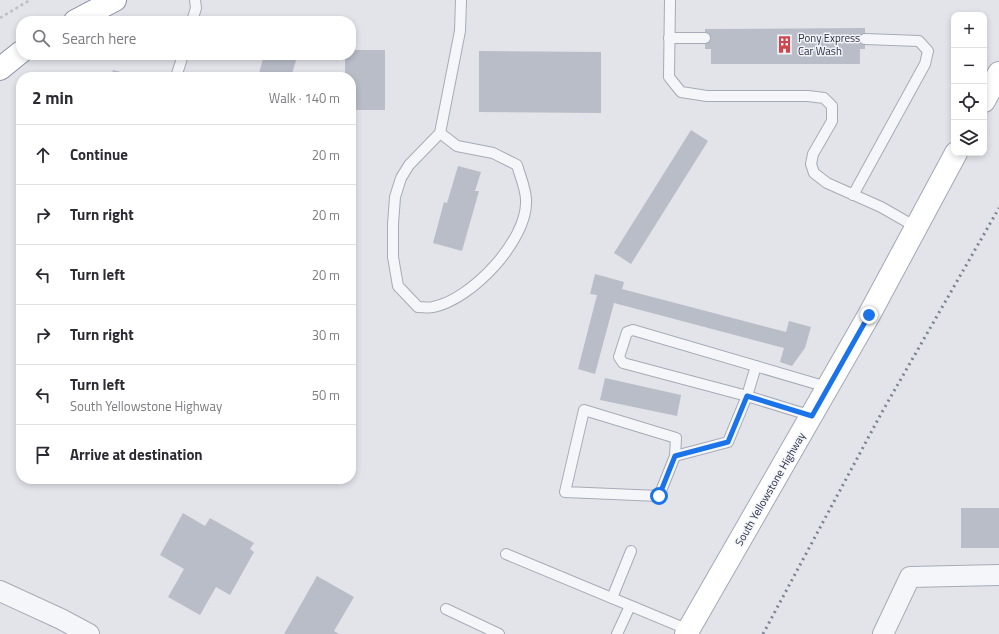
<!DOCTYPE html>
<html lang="en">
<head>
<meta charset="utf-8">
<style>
  body { margin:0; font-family:"Titillium Web",sans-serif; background:#f2f2f3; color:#2b2b33 }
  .controls { position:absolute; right:12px; top:12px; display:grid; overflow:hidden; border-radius:8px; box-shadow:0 2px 6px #0003 }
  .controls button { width:36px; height:36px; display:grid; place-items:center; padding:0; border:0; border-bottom:1px solid #e1e1e2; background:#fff; color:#2b2b33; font:20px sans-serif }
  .stop { position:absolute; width:12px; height:12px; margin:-9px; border:3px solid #1a73e8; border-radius:50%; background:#fff }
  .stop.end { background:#1a73e8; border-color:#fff; box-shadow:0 1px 4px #0008 }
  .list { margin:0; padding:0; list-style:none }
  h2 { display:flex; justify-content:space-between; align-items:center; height:52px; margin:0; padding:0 16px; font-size:17px }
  h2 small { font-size:13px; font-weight:400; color:#7c7c81 }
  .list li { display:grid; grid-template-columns:26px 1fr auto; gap:12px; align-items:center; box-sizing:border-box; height:60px; padding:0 16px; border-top:1px solid #e1e1e2 }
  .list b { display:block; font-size:15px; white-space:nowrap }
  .list p { margin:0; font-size:13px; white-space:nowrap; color:#7c7c81 }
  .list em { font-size:13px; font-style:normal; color:#7c7c81 }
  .icon { flex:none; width:22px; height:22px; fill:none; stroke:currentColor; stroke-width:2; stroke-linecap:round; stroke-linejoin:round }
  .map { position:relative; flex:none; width:999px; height:634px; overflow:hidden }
  .search { position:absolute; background:#fff; box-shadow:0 2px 6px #0003; left:16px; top:16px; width:340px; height:44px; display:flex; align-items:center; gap:10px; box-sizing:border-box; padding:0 14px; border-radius:16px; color:#7c7c81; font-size:15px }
  .panel { position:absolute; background:#fff; box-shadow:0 2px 6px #0003; left:16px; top:72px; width:340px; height:412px; border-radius:16px }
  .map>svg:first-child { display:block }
  .building { fill:#b9bdc8 }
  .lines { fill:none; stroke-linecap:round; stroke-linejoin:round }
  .lane-casing { stroke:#a7abb5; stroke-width:12 }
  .street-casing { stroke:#a7abb5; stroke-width:22 }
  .primary-casing { stroke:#a1a8b6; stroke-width:24 }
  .highway-casing { stroke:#8990a1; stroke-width:24 }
  .path { stroke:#bcbfc6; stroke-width:2.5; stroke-dasharray:3 3; stroke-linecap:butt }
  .lane { stroke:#f5f6f9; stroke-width:10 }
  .street { stroke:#f5f6f9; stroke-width:20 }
  .primary { stroke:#fff; stroke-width:22 }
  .highway { stroke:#fff; stroke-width:22 }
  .rail { stroke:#7b8294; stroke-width:3; stroke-dasharray:2 4; stroke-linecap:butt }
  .route { stroke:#1a73e8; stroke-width:5 }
  .labels { text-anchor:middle; stroke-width:3; stroke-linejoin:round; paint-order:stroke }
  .poi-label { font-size:11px; fill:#2a3143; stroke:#f2f4f8; text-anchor:start }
  .street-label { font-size:11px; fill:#2a3143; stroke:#f2f4f8 }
</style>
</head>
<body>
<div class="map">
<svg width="999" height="634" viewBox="0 0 999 634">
  <rect width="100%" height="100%" fill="#e2e4ea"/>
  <g class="building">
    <path d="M865 28V49H860V64H711V49H705V29Z"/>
    <path d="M351 50H385V110H351V77H345V55H351Z"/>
    <path d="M479 51 601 52V113L479 112Z"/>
    <path d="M264 55H289L297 57 291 77H258Z"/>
    <path d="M113 70 136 76V77H111Z"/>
    <path d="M691 130 708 141 631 264 614 253Z"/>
    <path d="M458 166 481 172 475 191H479L462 251 433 243 444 202 447 203Z"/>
    <path d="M595 274 624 282 622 289 786 332 789 321 811 327 805 348 792 366 780 362 784 348 614 303 595 374 578 369 597 295 590 294Z"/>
    <path d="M605 378 681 395 677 416 600 400Z"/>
    <rect x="961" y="508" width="38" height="40"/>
    <path d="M183 513 205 526 210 518 254 543 250 549 254 552 230 595 216 587 200 615 168 597 184 569 160 555Z"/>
    <path d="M317 576 354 597 334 631 339 634H284Z"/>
  </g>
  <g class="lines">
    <defs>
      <g id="lane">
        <path d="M670 0 669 77 681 92 707 96H808L824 98 832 106V121L813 154 811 164 814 173 827 183 881 207 916 227"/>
        <path d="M192 21 196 8 195 0"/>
        <path d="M669 38H705"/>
        <path d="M176 77 183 55"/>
        <path d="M440 133 457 146 493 153 517 165C520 176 526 189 526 200 528 240 471 300 433 307 429 308 423 307 418 307L398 286 393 257V224L395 197 401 178 409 165 440 133 460 31 461 0"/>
        <path d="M853 195 925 64 928 51 919 41 865 39"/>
        <path d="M812 416 747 396 623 363 619 357 627 332 633 330 827 387"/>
        <path d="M675 456 659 496 565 492 584 410 676 438 675 456 728 442 747 396 756 366"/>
        <path d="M506 554 689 630"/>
        <path d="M612 598 631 551"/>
        <path d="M446 609 499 634"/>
        <path d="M617 634 630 606"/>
      </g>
      <g id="street">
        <path d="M0 591 61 619 89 634"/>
        <path d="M883 634 910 577 999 575"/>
      </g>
      <g id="primary">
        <path d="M984 101 999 73"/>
        <path d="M686 634 869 315 956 153"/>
      </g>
      <g id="highway">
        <path d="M75 21 115 0"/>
        <path d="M0 69 21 52"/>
      </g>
    </defs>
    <use href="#lane" class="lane-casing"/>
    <use href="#street" class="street-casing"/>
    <use href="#primary" class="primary-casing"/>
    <use href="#highway" class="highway-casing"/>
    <path class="path" d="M0 18 30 0"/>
    <use href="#lane" class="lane"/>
    <use href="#street" class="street"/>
    <use href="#primary" class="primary"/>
    <use href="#highway" class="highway"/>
    <path class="rail" d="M763 634 882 412 999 208"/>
  </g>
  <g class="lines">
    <path class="route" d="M659 496 675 456 728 442 747 396 812 416 869 315"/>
  </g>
  <defs>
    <symbol id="building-bare" viewBox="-9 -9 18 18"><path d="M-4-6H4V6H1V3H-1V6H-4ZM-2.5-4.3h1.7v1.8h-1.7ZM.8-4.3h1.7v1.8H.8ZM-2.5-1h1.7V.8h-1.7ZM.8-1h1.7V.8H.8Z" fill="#d0464f" stroke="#f2f4f8" stroke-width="2.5" paint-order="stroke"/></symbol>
  </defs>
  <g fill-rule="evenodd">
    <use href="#building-bare" x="772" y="32" width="25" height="25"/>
  </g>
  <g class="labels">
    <g class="poi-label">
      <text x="798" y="42">Pony Express<tspan x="798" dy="13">Car Wash</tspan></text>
    </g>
    <g class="street-label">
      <text transform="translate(770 489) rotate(-60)" y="4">South Yellowstone Highway</text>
    </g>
  </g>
</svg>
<div class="controls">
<button>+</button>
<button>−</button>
<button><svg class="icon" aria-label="locate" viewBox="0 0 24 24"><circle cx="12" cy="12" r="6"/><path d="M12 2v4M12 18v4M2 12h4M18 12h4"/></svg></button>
<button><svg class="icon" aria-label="layers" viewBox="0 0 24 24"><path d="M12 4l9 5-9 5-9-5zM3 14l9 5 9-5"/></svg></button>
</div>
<div class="stop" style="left:659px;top:496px"></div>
<div class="stop end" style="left:869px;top:315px"></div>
<div class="search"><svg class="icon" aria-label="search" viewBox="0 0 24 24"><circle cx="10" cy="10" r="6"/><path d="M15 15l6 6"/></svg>Search here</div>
<section class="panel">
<h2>2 min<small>Walk · 140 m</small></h2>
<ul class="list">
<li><svg class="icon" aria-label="ahead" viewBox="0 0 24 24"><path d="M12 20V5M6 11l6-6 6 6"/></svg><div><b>Continue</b></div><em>20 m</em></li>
<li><svg class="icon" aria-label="right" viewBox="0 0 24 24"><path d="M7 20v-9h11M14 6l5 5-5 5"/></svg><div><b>Turn right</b></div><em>20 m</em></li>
<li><svg class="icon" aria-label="left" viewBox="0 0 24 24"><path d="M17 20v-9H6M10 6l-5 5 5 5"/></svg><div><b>Turn left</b></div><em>20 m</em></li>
<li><svg class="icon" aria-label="right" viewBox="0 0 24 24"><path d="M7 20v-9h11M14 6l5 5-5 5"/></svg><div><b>Turn right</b></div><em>30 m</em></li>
<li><svg class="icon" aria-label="left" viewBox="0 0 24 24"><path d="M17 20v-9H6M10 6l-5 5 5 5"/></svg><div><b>Turn left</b><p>South Yellowstone Highway</p></div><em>50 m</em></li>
<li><svg class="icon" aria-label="arrive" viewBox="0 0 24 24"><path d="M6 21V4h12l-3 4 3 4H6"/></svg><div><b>Arrive at destination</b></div></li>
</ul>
</section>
</div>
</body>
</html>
